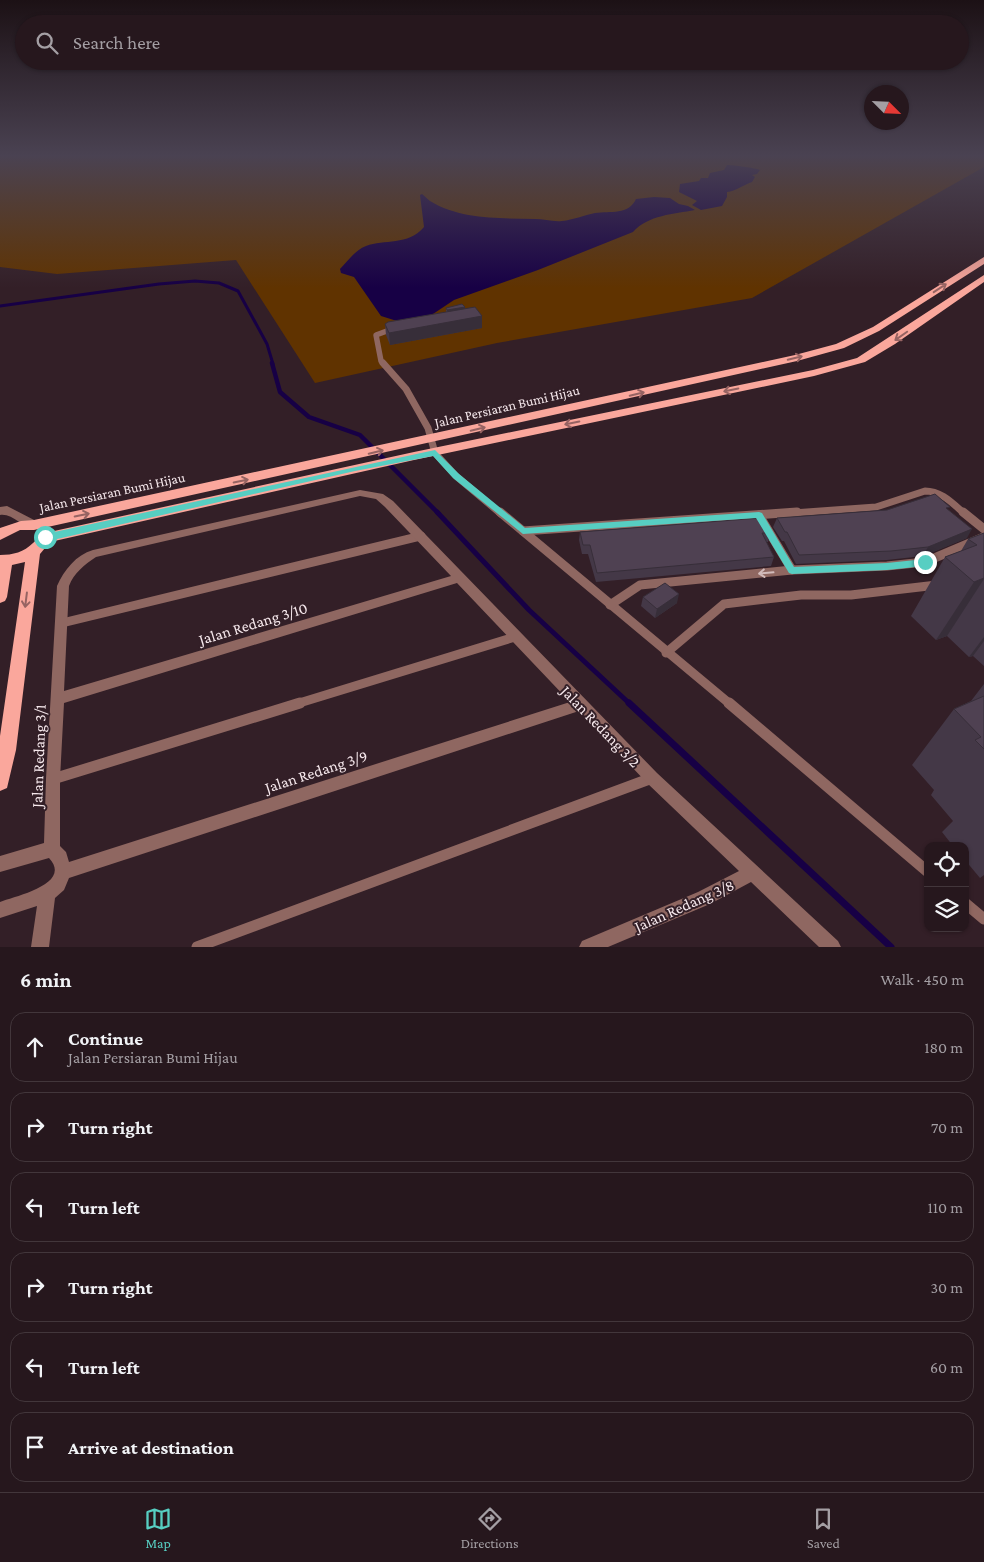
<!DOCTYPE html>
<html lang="en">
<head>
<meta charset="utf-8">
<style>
  body { margin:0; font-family:"Crimson Pro",serif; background:#2e2026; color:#f1f3f6 }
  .controls { position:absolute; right:15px; bottom:15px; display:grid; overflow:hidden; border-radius:10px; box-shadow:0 1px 4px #0004 }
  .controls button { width:45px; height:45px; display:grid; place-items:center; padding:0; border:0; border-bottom:1px solid #42363b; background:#26171d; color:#f1f3f6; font:25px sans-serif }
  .compass { position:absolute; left:864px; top:85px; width:45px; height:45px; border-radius:50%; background:#26171d; box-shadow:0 1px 4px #0004; rotate:114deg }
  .stop { position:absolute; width:15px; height:15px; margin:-11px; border:4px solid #57cec2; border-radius:50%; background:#fff }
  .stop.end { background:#57cec2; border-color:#fff; box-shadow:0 1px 5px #0008 }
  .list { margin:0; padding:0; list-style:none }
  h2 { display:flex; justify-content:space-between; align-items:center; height:65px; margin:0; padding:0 20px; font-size:21px }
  h2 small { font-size:16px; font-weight:400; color:#a49fa4 }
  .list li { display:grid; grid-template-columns:32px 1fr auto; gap:15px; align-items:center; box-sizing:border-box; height:70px; margin:0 10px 10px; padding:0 10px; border:1px solid #42363b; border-radius:15px }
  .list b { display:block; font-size:19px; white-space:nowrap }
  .list p { margin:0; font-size:16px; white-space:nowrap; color:#a49fa4 }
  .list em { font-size:16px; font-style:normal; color:#a49fa4 }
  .icon { flex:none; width:28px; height:28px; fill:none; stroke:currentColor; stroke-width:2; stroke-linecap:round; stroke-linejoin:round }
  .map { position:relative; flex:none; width:984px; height:947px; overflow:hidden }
  .search { position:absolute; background:#26171d; box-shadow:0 1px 4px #0004; left:15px; right:15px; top:15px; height:55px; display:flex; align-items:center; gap:12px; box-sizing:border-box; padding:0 18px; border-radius:28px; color:#a49fa4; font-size:19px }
  .sheet { height:545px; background:#26171d }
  nav { display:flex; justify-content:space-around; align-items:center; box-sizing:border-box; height:70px; border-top:1px solid #42363b; background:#26171d; font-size:14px; color:#a49fa4 }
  nav a { display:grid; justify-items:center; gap:2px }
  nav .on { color:#57cec2 }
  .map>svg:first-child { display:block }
  .green { fill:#603300 }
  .water { fill:#170045 }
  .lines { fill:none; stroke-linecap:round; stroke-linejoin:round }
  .stream-far3 { stroke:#170045; stroke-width:3 }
  .stream-far2 { stroke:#170045; stroke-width:4.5 }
  .stream-far1 { stroke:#170045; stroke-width:5 }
  .stream { stroke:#170045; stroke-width:7 }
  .lane-far3 { stroke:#8f6761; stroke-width:5.5 }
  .lane-far2 { stroke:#8f6761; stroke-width:7 }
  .lane-far1 { stroke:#8f6761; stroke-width:9 }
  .lane { stroke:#8f6761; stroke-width:11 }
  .street { fill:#8f6761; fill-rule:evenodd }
  .primary { fill:#faa79c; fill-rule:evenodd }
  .wall { fill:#443847 }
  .shaded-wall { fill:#372e39 }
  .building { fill:#4f4152; stroke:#372e39 }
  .oneway { stroke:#966362 }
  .oneway2 { stroke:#d2bbbb }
  .route { fill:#57cec2 }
  .labels { text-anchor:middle; stroke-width:4; stroke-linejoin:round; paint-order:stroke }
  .street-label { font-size:14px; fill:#f6e8ec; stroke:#331f27 }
  .near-street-label { font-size:16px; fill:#f6e8ec; stroke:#331f27 }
</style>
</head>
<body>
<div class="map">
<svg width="984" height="947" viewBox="0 0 984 947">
  <rect width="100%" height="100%" fill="#331f27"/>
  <path class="green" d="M0 155H984V167L752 298 497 343 315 383 236 260 57 274 0 267Z"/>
  <g class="water">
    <path d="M727 165C733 165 756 168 760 170L757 174 752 175 755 177 752 182C743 185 736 191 727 192V197L722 206 701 210 692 205 697 201 679 192 680 184 699 181 701 178H708L710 173 724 170Z"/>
    <path d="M422 194C425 196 427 199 430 201 461 220 501 218 535 219 544 219 553 222 562 221 573 220 584 215 595 213 610 211 629 215 636 199L654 197 670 198 679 204 688 206 695 210C674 214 648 215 633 232L538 270 454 300 427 318 397 321 381 316 354 277 341 273 340 269C348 261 355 250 366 246 384 239 408 246 424 227L420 195Z"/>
  </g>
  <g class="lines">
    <path class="stream-far3" d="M0 306 159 284 195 281 219 283 238 291 267 344 273 364"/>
    <path class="stream-far2" d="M272 363 280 392 309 417 360 435 439 514"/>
    <path class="stream-far1" d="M437 512 529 610 630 704"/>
    <path class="stream" d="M629 703 891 947"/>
    <path class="lane-far3" d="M384 364 381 361 376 335 395 328"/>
    <g class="lane-far2">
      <path d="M383 363 406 389 428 428 435 453 456 476 501 514"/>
      <path d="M779 514 876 507 925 491C942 491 953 504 965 514"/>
    </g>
    <g class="lane-far1">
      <path d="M500 512 730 704"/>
      <path d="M963 512 984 529"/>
      <path d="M759 515 792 570"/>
      <path d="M523 531 797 512"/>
      <path d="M610 605 640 585 792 570 887 566 925 562 984 537"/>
      <path d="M62 623 421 536"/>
      <path d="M666 653 724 604 801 595H851L937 585"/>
      <path d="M296 704 515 637"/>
    </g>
    <g class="lane">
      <path d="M729 703 928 872"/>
      <path d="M53 779 300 703"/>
      <path d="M965 903 984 919"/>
      <path d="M197 947 652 778"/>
    </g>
    <g class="street">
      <path d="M360 490 383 494 393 501 657 773 838 941 841 947H819L751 882 710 904 608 947H579L582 941 698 892 739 871 647 783 579 711 69 878 64 890 55 898 49 947H31L37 906 0 918V902C16 896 73 884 49 858L0 872V856L44 843 46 779 57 586C64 570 76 555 93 550ZM360 496 376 499 385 507 451 576 64 691 69 586C74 573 84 565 96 557ZM457 583 570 702 69 862 66 852 60 846V779L64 703Z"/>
      <path d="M7 506 38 522 39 525 38 528C24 531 14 513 0 515V507Z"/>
    </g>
    <g class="primary">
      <path d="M984 257V264L879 331 844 348 797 361 34 530H20L0 540V528L21 521 34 520 795 355 836 344 873 327Z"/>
      <path d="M984 275V282L895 344 865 362 814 376 414 460 50 542 40 554 16 750 7 788 0 791V736L25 562 12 565 7 597 5 601 0 603V555C13 555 24 552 33 543 38 539 39 535 45 533L414 452 813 370 857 358Z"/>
    </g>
  </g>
  <g class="wall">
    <path d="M465 307V309L482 316V328L390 345 386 335 385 324 446 312V308Z"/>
    <path d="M948 510 967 538 923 556 887 560 796 564 784 541H782L773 527 777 518Z"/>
    <path d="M580 532 771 533 768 542H766L774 557 771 566 596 582 588 554H582L579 540Z"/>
    <path d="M984 533V666L973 656 969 657 947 636 936 640 911 616 945 557 961 551 968 539Z"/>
    <path d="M643 597 677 603 655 618 641 606Z"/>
    <path d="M984 684V875L980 878 965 860V846H953L942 832 953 821 931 795 934 790 912 765 954 709 971 701Z"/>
  </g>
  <g class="shaded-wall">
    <path d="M465 307V311L448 314 447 310Z"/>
    <path d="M482 316V328L390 345 389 333Z"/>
    <path d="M972 529 967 538 923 556 928 547Z"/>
    <path d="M984 578V579L947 636 936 640 974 582Z"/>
    <path d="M679 594 677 603 655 618 657 609Z"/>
    <path d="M984 637V641L973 656 969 657Z"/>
  </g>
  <g class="building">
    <path d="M462 304 465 307 447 310 446 308Z"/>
    <path d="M475 307 482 316 389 333 385 324 388 322Z"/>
    <path d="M935 494 950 507 946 508 972 529 928 547 891 551 799 555 787 532H785L777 518 887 510Z"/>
    <path d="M760 518 771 533H762L774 557 597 573 590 545H583L580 532Z"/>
    <path d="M984 533V578L974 582 945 557 977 545 968 539Z"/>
    <path d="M665 583 679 594 657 609 643 597Z"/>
    <path d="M984 696V749L975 740 981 737 954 709Z"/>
  </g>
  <defs><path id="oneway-shaft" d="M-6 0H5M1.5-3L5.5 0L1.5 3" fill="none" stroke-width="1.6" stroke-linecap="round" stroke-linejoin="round" transform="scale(1.25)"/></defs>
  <g class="oneway">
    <use href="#oneway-shaft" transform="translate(940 288) rotate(-33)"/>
    <use href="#oneway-shaft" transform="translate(901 336) rotate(145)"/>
    <use href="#oneway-shaft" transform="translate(795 358) rotate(-14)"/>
    <use href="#oneway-shaft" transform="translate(731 390) rotate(168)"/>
    <use href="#oneway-shaft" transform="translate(637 394) rotate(-13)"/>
    <use href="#oneway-shaft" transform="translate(572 423) rotate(168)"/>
    <use href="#oneway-shaft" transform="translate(478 429) rotate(-13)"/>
    <use href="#oneway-shaft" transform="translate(376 452) rotate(-13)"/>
    <use href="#oneway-shaft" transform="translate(241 481) rotate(-12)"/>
    <use href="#oneway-shaft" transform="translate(82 515) rotate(-12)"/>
    <use href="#oneway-shaft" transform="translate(26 600) rotate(97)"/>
  </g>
  <use class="oneway2" href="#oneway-shaft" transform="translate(766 573) rotate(175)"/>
  <linearGradient id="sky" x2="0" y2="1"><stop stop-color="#1c1115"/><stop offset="0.54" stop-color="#4a4252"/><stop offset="1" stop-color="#4a4252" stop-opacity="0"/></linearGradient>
  <rect width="984" height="288" fill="url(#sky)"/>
  <path class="route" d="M435 450 459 474 525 528 759 512 762 513 794 567 887 563 925 559 929 562 925 566 887 570 792 574 789 573 756 518 523 534 453 478 433 456 355 471 44 542 40 538 45 534Z"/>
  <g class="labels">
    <g class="street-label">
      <text transform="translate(507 406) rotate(-13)" y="5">Jalan Persiaran Bumi Hijau</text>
      <text transform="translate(112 492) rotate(-12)" y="5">Jalan Persiaran Bumi Hijau</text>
    </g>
    <g class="near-street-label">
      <text transform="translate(253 623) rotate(-17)" y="6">Jalan Redang 3/10</text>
      <text transform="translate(601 726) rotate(46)" y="6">Jalan Redang 3/2</text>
      <text transform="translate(38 756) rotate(-88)" y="6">Jalan Redang 3/1</text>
      <text transform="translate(316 771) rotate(-18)" y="6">Jalan Redang 3/9</text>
      <text transform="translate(684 905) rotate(-24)" y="6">Jalan Redang 3/8</text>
    </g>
  </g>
</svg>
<div class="controls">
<button><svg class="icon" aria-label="locate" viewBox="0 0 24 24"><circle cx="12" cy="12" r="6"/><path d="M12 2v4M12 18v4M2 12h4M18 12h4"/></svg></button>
<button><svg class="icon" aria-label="layers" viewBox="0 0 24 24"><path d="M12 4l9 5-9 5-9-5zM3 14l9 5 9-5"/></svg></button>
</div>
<svg class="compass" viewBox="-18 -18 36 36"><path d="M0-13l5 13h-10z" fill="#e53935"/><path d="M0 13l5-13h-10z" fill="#a49fa4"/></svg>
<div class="stop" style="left:45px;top:537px"></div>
<div class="stop end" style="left:925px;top:562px"></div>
<div class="search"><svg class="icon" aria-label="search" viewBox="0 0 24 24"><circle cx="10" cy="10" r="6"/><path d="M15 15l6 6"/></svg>Search here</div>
</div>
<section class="sheet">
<h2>6 min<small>Walk · 450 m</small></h2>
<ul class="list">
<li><svg class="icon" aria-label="ahead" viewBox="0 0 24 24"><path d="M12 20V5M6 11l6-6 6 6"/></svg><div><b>Continue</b><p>Jalan Persiaran Bumi Hijau</p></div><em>180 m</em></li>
<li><svg class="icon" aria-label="right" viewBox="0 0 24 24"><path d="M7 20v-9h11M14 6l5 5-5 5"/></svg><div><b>Turn right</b></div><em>70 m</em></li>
<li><svg class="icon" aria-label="left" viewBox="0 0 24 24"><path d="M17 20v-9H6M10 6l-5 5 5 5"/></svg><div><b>Turn left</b></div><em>110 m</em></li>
<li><svg class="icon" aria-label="right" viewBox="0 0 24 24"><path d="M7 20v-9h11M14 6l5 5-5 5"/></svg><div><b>Turn right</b></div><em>30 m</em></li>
<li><svg class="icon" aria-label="left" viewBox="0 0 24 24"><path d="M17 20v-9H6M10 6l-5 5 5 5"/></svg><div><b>Turn left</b></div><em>60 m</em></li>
<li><svg class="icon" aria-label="arrive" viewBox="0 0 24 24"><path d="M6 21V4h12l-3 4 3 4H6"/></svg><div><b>Arrive at destination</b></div></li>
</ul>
</section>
<nav>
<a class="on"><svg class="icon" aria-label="map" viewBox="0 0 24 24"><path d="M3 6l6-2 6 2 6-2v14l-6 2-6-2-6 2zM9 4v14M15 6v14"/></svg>Map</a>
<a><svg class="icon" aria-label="directions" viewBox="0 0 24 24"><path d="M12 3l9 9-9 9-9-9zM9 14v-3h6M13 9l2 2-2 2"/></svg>Directions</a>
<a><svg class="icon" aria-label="saved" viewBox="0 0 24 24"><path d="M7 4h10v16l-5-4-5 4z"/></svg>Saved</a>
</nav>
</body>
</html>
